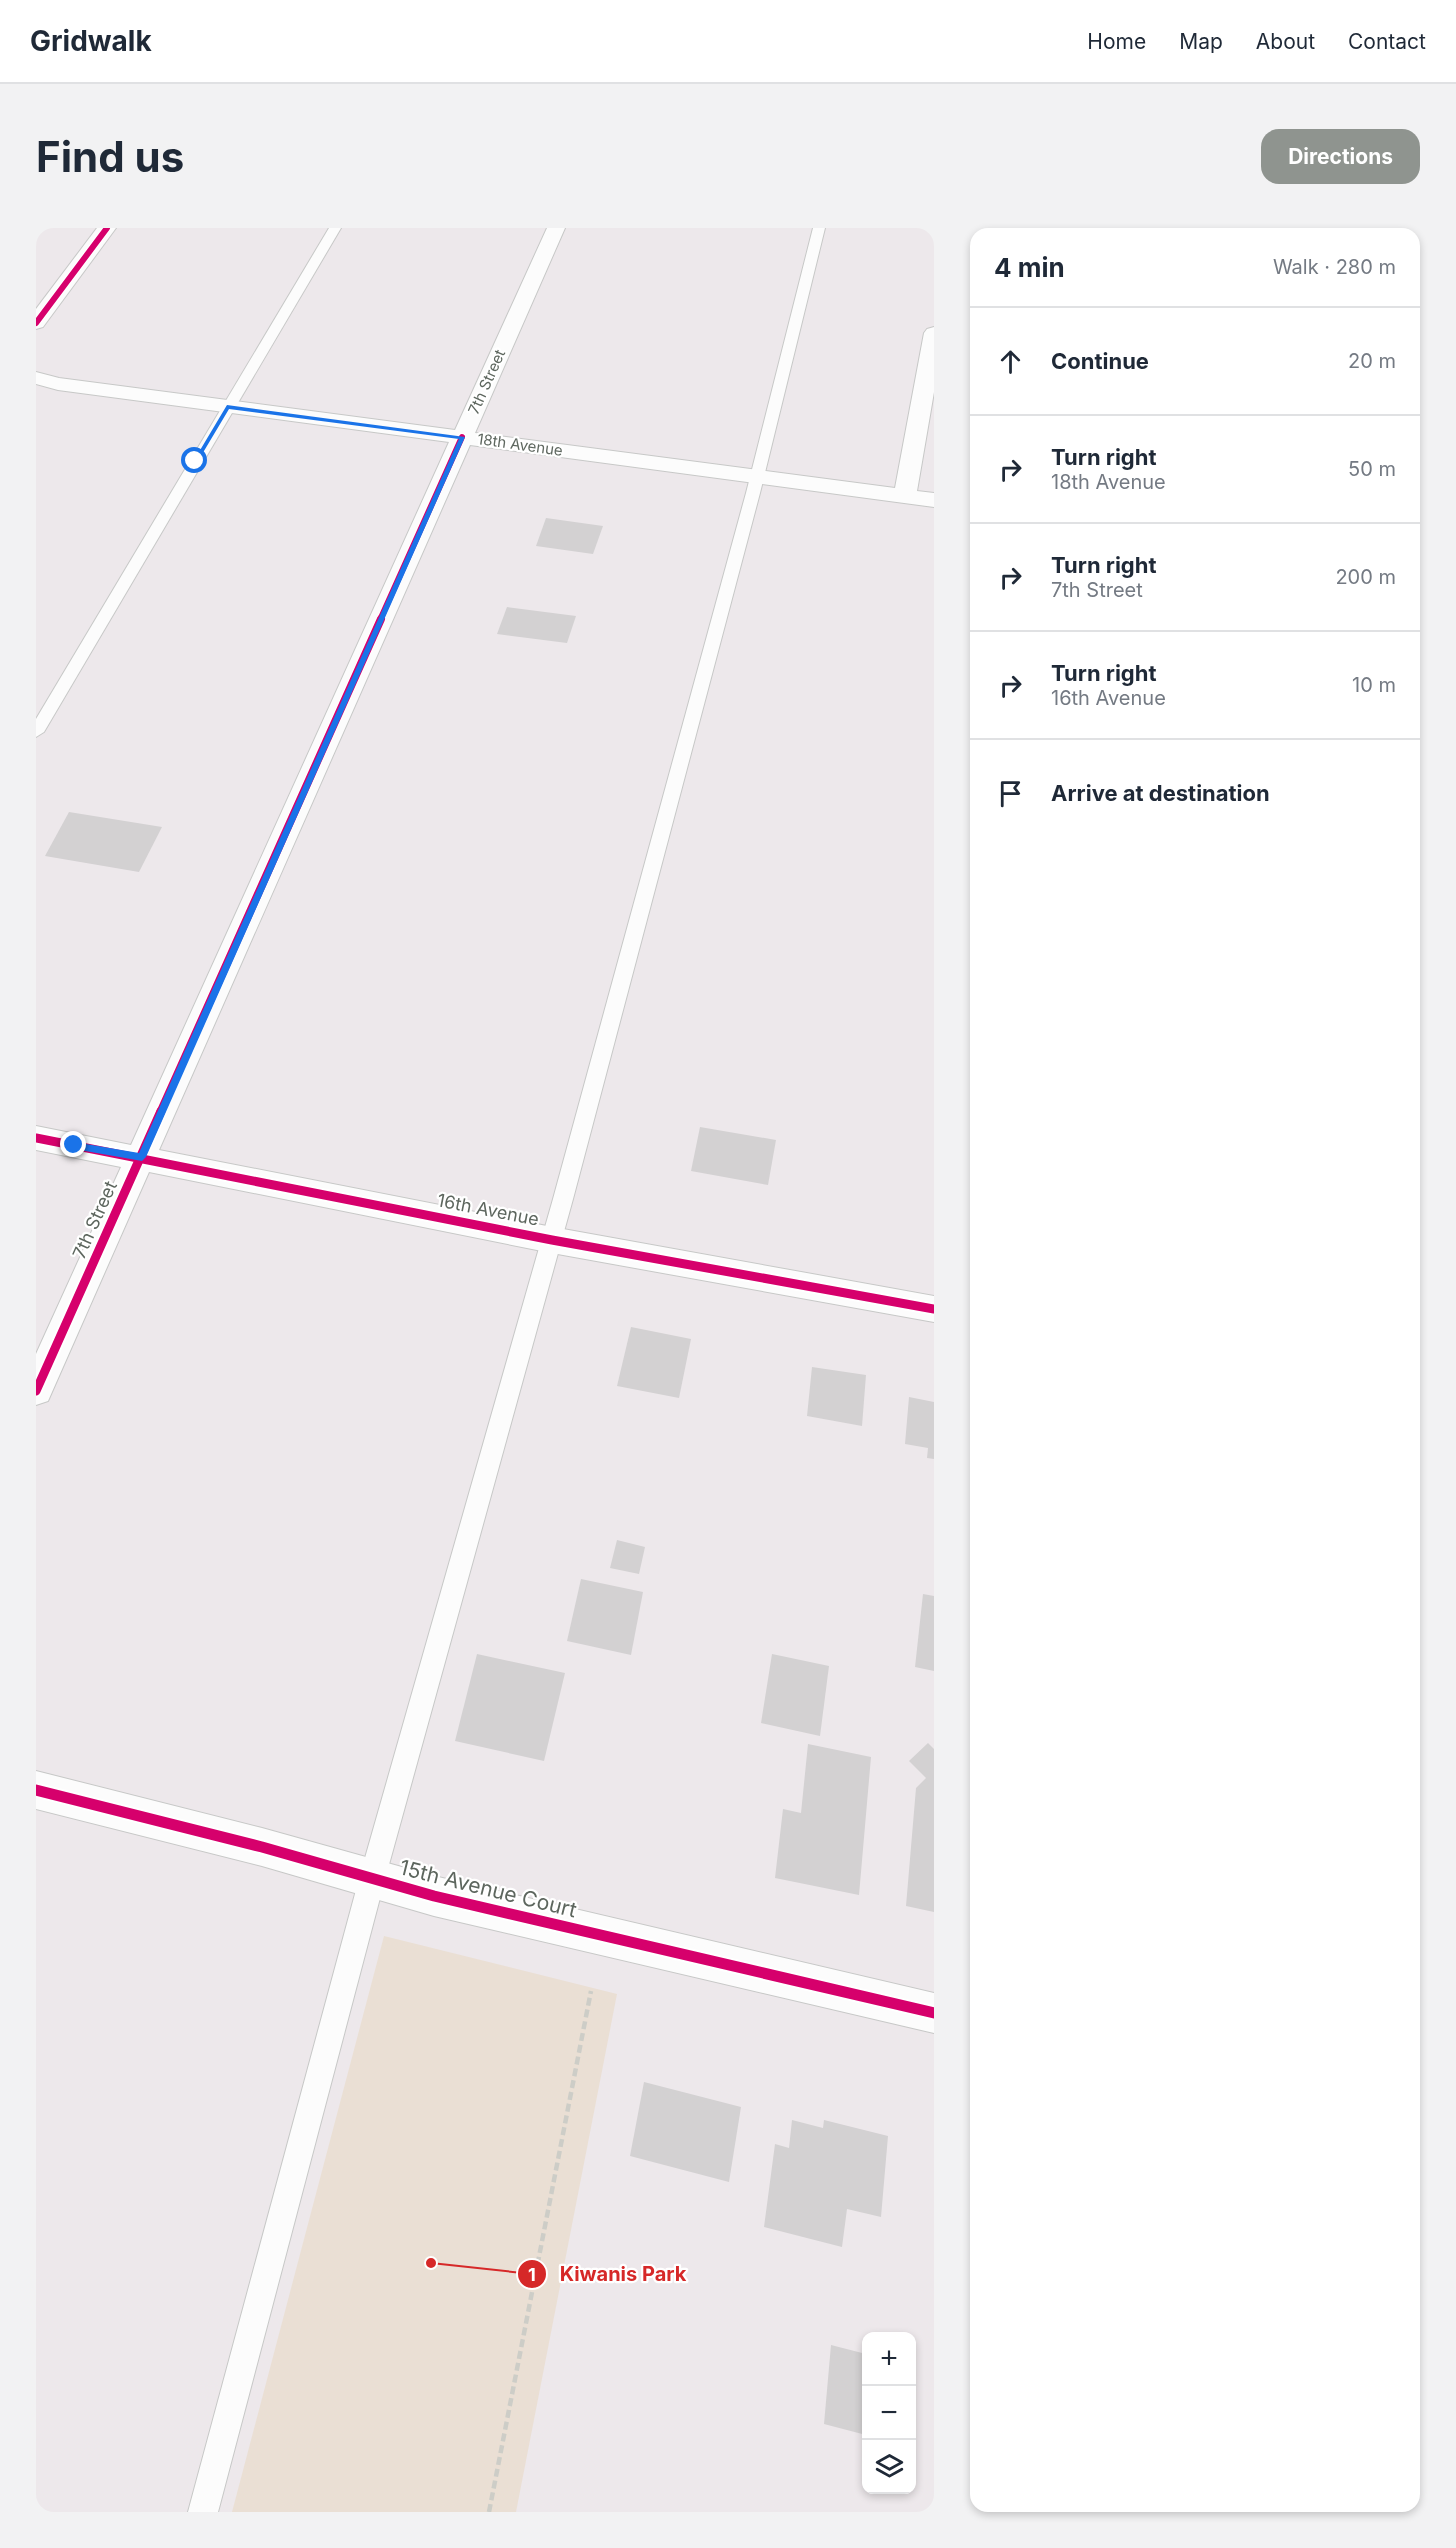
<!DOCTYPE html>
<html lang="en">
<head>
<meta charset="utf-8">
<style>
  body { margin:0; font-family:Inter,sans-serif; background:#f2f2f3; color:#1f2937 }
  .controls { position:absolute; right:18px; bottom:18px; display:grid; overflow:hidden; border-radius:12px; box-shadow:0 3px 9px #0003 }
  .controls button { width:54px; height:54px; display:grid; place-items:center; padding:0; border:0; border-bottom:2px solid #e0e1e3; background:#fff; color:#1f2937; font:30px sans-serif }
  .stop { position:absolute; width:18px; height:18px; margin:-14px; border:4px solid #1a73e8; border-radius:50%; background:#fff }
  .stop.end { background:#1a73e8; border-color:#fff; box-shadow:0 2px 6px #0008 }
  .list { margin:0; padding:0; list-style:none }
  h2 { display:flex; justify-content:space-between; align-items:center; height:78px; margin:0; padding:0 24px; font-size:26px }
  h2 small { font-size:20px; font-weight:400; color:#747a83 }
  .list li { display:grid; grid-template-columns:39px 1fr auto; gap:18px; align-items:center; box-sizing:border-box; height:108px; padding:0 24px; border-top:2px solid #e0e1e3 }
  .list b { display:block; font-size:22px; white-space:nowrap }
  .list p { margin:0; font-size:20px; white-space:nowrap; color:#747a83 }
  .list em { font-size:20px; font-style:normal; color:#747a83 }
  .icon { flex:none; width:33px; height:33px; fill:none; stroke:currentColor; stroke-width:2; stroke-linecap:round; stroke-linejoin:round }
  .map { position:relative; flex:none; width:898px; height:2284px; overflow:hidden; border-radius:18px }
  header { display:flex; align-items:center; gap:36px; box-sizing:border-box; height:84px; padding:0 30px; background:#fff; border-bottom:2px solid #e0e1e3 }
  header strong { font-size:28px }
  nav { display:flex; gap:33px; margin-inline-start:auto; font-size:21px }
  .intro { display:flex; align-items:center; justify-content:space-between; box-sizing:border-box; height:144px; padding:0 36px }
  h1 { margin:0; font-size:42px }
  .button { padding:15px 27px; border-radius:18px; background:#8f948f; color:#fff; font-size:21px; font-weight:700 }
  main { display:flex; gap:36px; padding:0 36px }
  aside { flex:1; background:#fff; border-radius:18px; box-shadow:0 3px 9px #0003 }
  .map>svg:first-child { display:block }
  .green { fill:#eadfd4 }
  .building { fill:#d3d1d2 }
  .lines { fill:none; stroke-linecap:round; stroke-linejoin:round }
  .service-casing { stroke:#c7c8c7; stroke-width:2 }
  .minor-casing { stroke:#c7c8c7; stroke-width:2 }
  .path { stroke:#cdcdc7; stroke-width:4.5; stroke-dasharray:8 4; stroke-linecap:butt }
  .service { fill:#fcfcfc; fill-rule:evenodd }
  .minor { fill:#fcfcfc; fill-rule:evenodd }
  .cycleway-far3-casing { stroke:#fff; stroke-width:8 }
  .cycleway-far2-casing { stroke:#fff; stroke-width:10 }
  .cycleway-far1-casing { stroke:#fff; stroke-width:13 }
  .cycleway-casing { stroke:#fff; stroke-width:15 }
  .cycleway-far3 { stroke:#d6006c; stroke-width:6 }
  .cycleway-far2 { stroke:#d6006c; stroke-width:8 }
  .cycleway-far1 { stroke:#d6006c; stroke-width:9 }
  .cycleway { stroke:#d6006c; stroke-width:11 }
  .route { fill:#1a73e8 }
  .labels { text-anchor:middle; stroke-width:4.5; stroke-linejoin:round; paint-order:stroke }
  .far-street-label { font-size:15px; fill:#5d665e; stroke:#fff }
  .street-label { font-size:18px; fill:#5d665e; stroke:#fff }
  .near-street-label { font-size:21px; fill:#5d665e; stroke:#fff }
  .leader { fill:none; stroke:#d62828; stroke-width:2 }
  .callout-dot { fill:#d62828; stroke:#fff; stroke-width:2 }
  .mark-label { font-size:18px; text-anchor:middle; font-weight:bold; fill:#fff }
  .callout-label { font-size:20px; text-anchor:middle; font-weight:bold; fill:#d62828; stroke:#fff; stroke-width:4.5; stroke-linejoin:round; paint-order:stroke }
</style>
</head>
<body>
<header>
<strong>Gridwalk</strong>
<nav><a>Home</a><a>Map</a><a>About</a><a>Contact</a></nav>
</header>
<div class="intro"><h1>Find us</h1><a class="button">Directions</a></div>
<main>
<div class="map">
<svg width="898" height="2284" viewBox="0 0 898 2284">
  <rect width="100%" height="100%" fill="#ede8eb"/>
  <path class="green" d="M348 1708 581 1766 480 2284H196Z"/>
  <g class="building">
    <path d="M510 290 567 298 557 326 500 318Z"/>
    <path d="M471 379 540 388 531 415 461 406Z"/>
    <path d="M33 584 126 599 103 644 9 628Z"/>
    <path d="M664 899 740 912 732 957 655 943Z"/>
    <path d="M595 1099 655 1111 643 1170 581 1158Z"/>
    <path d="M776 1139 830 1147 826 1198 771 1188Z"/>
    <path d="M873 1169 898 1174V1231L891 1230 892 1220 869 1216Z"/>
    <path d="M581 1312 609 1319 603 1346 574 1340Z"/>
    <path d="M545 1351 607 1364 595 1427 531 1413Z"/>
    <path d="M887 1366 898 1368V1443L879 1439Z"/>
    <path d="M441 1426 529 1445 508 1533 419 1513Z"/>
    <path d="M736 1426 793 1438 784 1508 725 1495Z"/>
    <path d="M892 1515 898 1521V1684L870 1678 880 1560 890 1550 873 1533Z"/>
    <path d="M772 1516 835 1529 823 1667 739 1650 747 1581 765 1585Z"/>
    <path d="M608 1854 705 1879 693 1954 594 1928Z"/>
    <path d="M756 1892 787 1900 788 1892 852 1908 845 1989 811 1981 806 2019 728 1999 739 1916 753 1920Z"/>
    <path d="M795 2117 830 2126V2207L788 2196Z"/>
  </g>
  <g class="lines">
    <defs>
      <g id="service">
        <path d="M293 0H305L8 504 0 509V491Z"/>
        <path d="M777 0H789L724 265 537 971 349 1651 182 2284H152L323 1651 517 971 710 265Z"/>
      </g>
      <g id="minor">
        <path d="M61 0H80L7 99 0 101V81Z"/>
        <path d="M511 0H529L439 205 859 260 888 105 891 101 898 99V164L881 263 898 265V279L434 217 123 922 516 999 898 1068V1094L516 1025 113 944 12 1173 0 1177V1126L85 939 0 922V898L95 917 413 214 22 162 0 156V144L23 150 419 202Z"/>
        <path d="M0 1543 226 1600 398 1648 898 1765V1805L398 1688 226 1638 0 1581Z"/>
      </g>
    </defs>
    <use href="#service" class="service-casing"/>
    <use href="#minor" class="minor-casing"/>
    <path class="path" d="M453 2284 555 1763"/>
    <use href="#service" class="service"/>
    <use href="#minor" class="minor"/>
    <defs>
      <g id="cycleway-far3">
        <path d="M0 95 71 0"/>
        <path d="M344 392 426 209"/>
      </g>
      <path id="cycleway-far2" d="M124 885 345 391"/>
      <g id="cycleway-far1">
        <path d="M0 910 516 1012 898 1081"/>
        <path d="M0 1163 125 883"/>
      </g>
      <path id="cycleway" d="M0 1562 226 1619 398 1668 898 1785"/>
    </defs>
    <use href="#cycleway-far3" class="cycleway-far3-casing"/>
    <use href="#cycleway-far2" class="cycleway-far2-casing"/>
    <use href="#cycleway-far1" class="cycleway-far1-casing"/>
    <use href="#cycleway" class="cycleway-casing"/>
    <use href="#cycleway-far3" class="cycleway-far3"/>
    <use href="#cycleway-far2" class="cycleway-far2"/>
    <use href="#cycleway-far1" class="cycleway-far1"/>
    <use href="#cycleway" class="cycleway"/>
  </g>
  <path class="route" d="M191 177 429 209 110 929 106 933 38 921 33 917 38 914 103 925 423 211 193 181 162 233 157 234Z"/>
  <g class="labels">
    <g class="far-street-label">
      <text transform="translate(451 154) rotate(-66)" y="5">7th Street</text>
      <text transform="translate(484 217) rotate(8)" y="5">18th Avenue</text>
    </g>
    <g class="street-label">
      <text transform="translate(452 982) rotate(11)" y="6">16th Avenue</text>
      <text transform="translate(59 992) rotate(-66)" y="6">7th Street</text>
    </g>
    <g class="near-street-label">
      <text transform="translate(452 1661) rotate(14)" y="7">15th Avenue Court</text>
    </g>
  </g>
  <path class="leader" d="M395 2035L496 2046"/>
  <g class="callout-dot">
    <circle cx="395" cy="2035" r="6"/>
    <circle cx="496" cy="2046" r="15"/>
  </g>
  <g class="mark-label">
    <text x="496" y="2053">1</text>
  </g>
  <g class="callout-label">
    <text x="587" y="2053">Kiwanis Park</text>
  </g>
</svg>
<div class="controls">
<button>+</button>
<button>−</button>
<button><svg class="icon" aria-label="layers" viewBox="0 0 24 24"><path d="M12 4l9 5-9 5-9-5zM3 14l9 5 9-5"/></svg></button>
</div>
<div class="stop" style="left:159px;top:233px"></div>
<div class="stop end" style="left:38px;top:917px"></div>
</div>
<aside>
<h2>4 min<small>Walk · 280 m</small></h2>
<ul class="list">
<li><svg class="icon" aria-label="ahead" viewBox="0 0 24 24"><path d="M12 20V5M6 11l6-6 6 6"/></svg><div><b>Continue</b></div><em>20 m</em></li>
<li><svg class="icon" aria-label="right" viewBox="0 0 24 24"><path d="M7 20v-9h11M14 6l5 5-5 5"/></svg><div><b>Turn right</b><p>18th Avenue</p></div><em>50 m</em></li>
<li><svg class="icon" aria-label="right" viewBox="0 0 24 24"><path d="M7 20v-9h11M14 6l5 5-5 5"/></svg><div><b>Turn right</b><p>7th Street</p></div><em>200 m</em></li>
<li><svg class="icon" aria-label="right" viewBox="0 0 24 24"><path d="M7 20v-9h11M14 6l5 5-5 5"/></svg><div><b>Turn right</b><p>16th Avenue</p></div><em>10 m</em></li>
<li><svg class="icon" aria-label="arrive" viewBox="0 0 24 24"><path d="M6 21V4h12l-3 4 3 4H6"/></svg><div><b>Arrive at destination</b></div></li>
</ul>
</aside>
</main>
</body>
</html>
